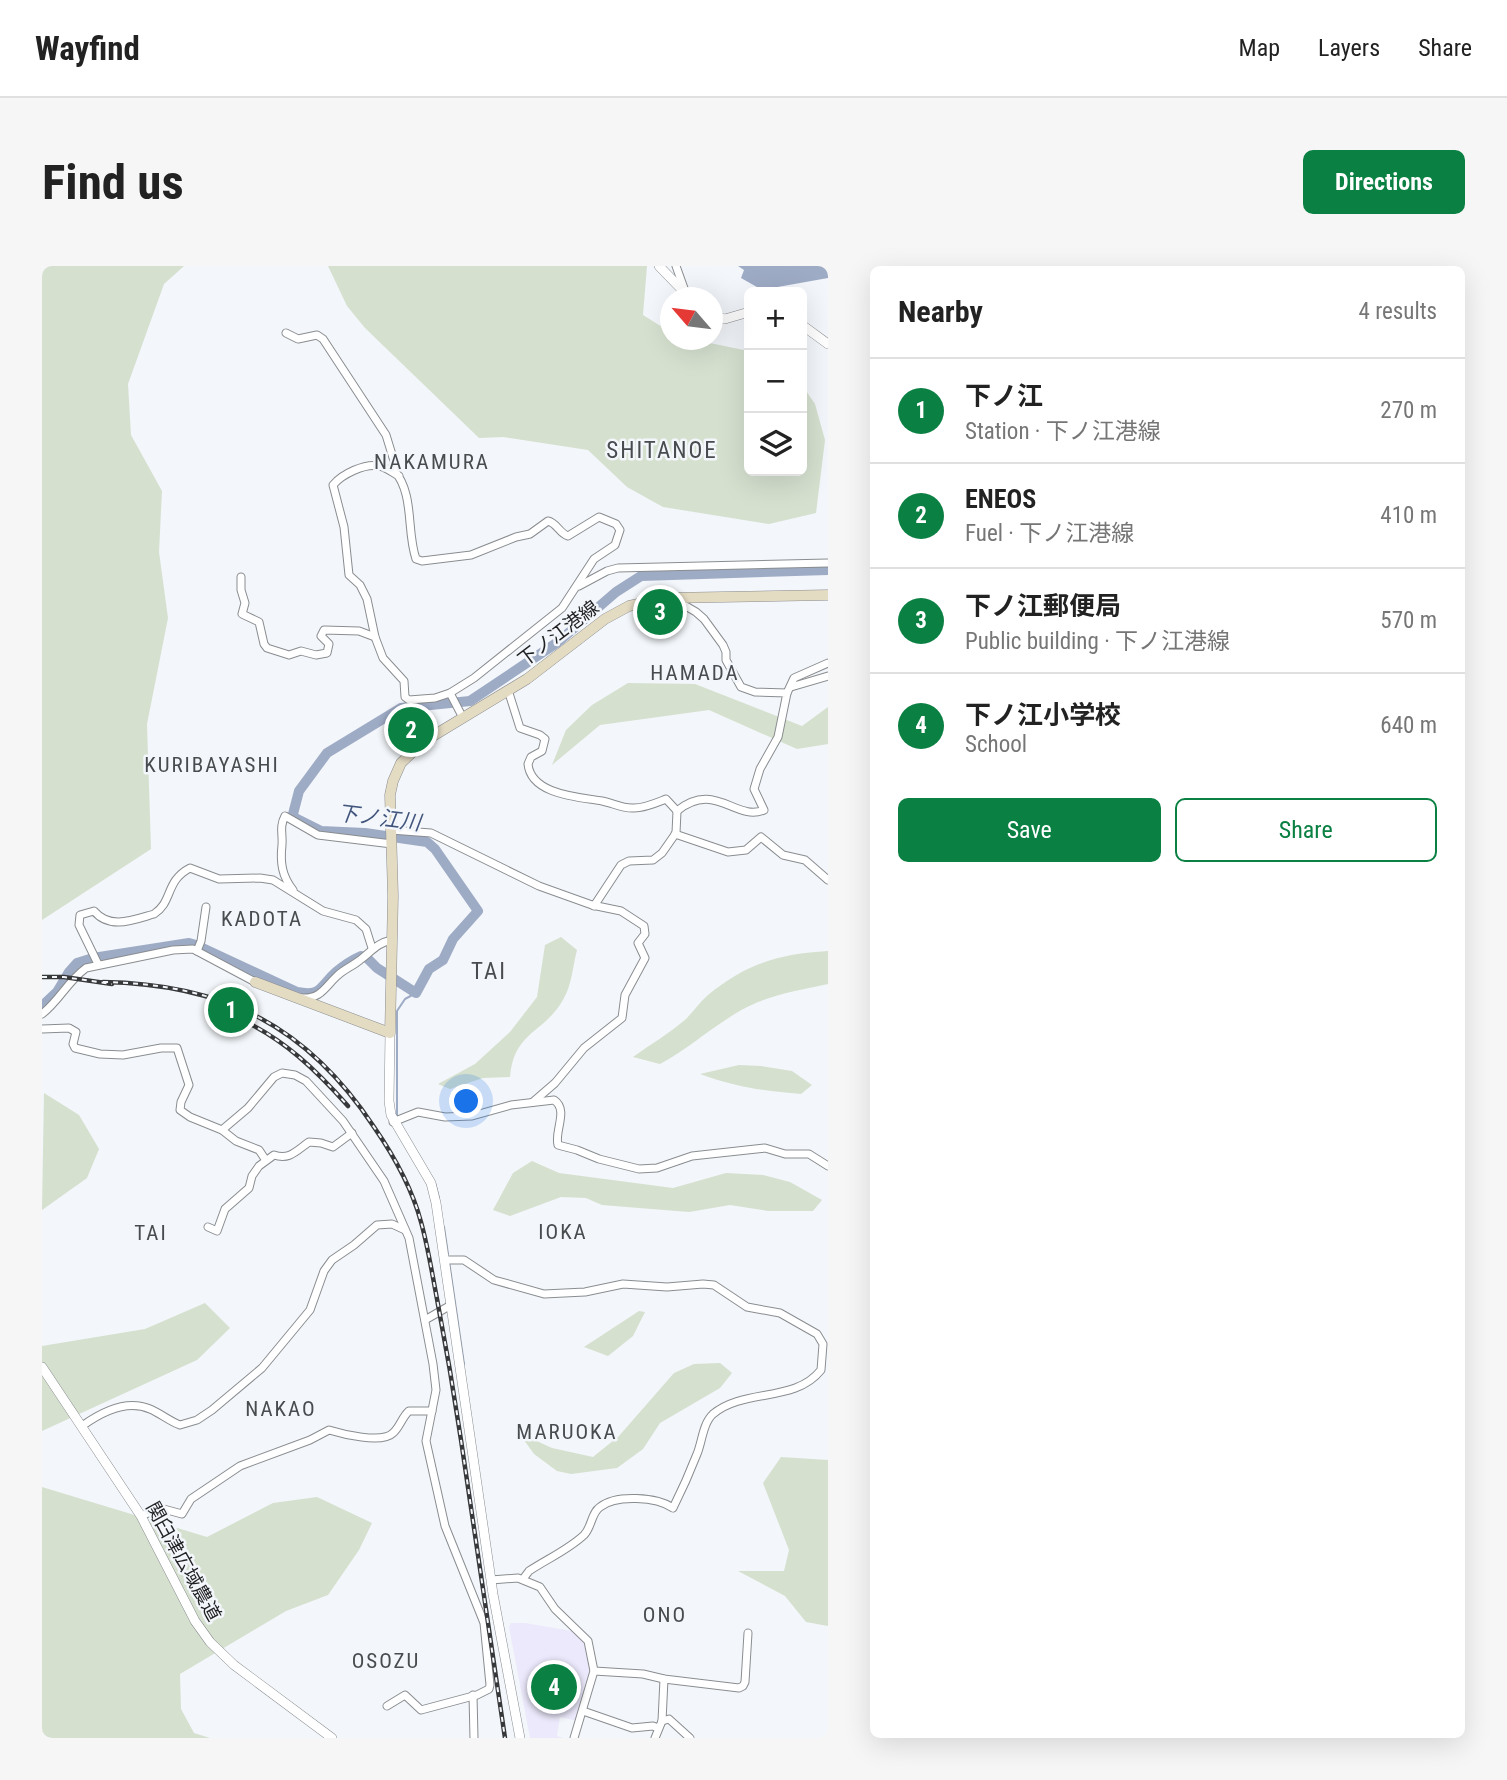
<!DOCTYPE html>
<html lang="en">
<head>
<meta charset="utf-8">
<style>
  body { margin:0; font-family:"Roboto Condensed","Noto Sans JP",sans-serif; background:#f6f6f6; color:#222 }
  .controls { position:absolute; right:21px; top:21px; display:grid; overflow:hidden; border-radius:10px; box-shadow:0 7px 28px #0002 }
  .controls button { width:63px; height:63px; display:grid; place-items:center; padding:0; border:0; border-bottom:2px solid #e0e0e0; background:#fff; color:#222; font:35px sans-serif }
  .compass { position:absolute; left:618px; top:21px; width:63px; height:63px; border-radius:50%; background:#fff; box-shadow:0 7px 28px #0002; rotate:298deg }
  .you { position:absolute; left:425px; top:836px; width:24px; height:24px; margin:-18px; border:5px solid #fff; border-radius:50%; background:#1a73e8; box-shadow:0 0 0 10px #1a73e833 }
  .badge { display:grid; place-items:center; width:46px; height:46px; border-radius:50%; background:#0b8043; color:#fff; font-size:23px; font-weight:700 }
  .pin { position:absolute; translate:-50% -50%; border:4px solid #fff; box-shadow:0 2px 7px #0006 }
  .list { margin:0; padding:0; list-style:none }
  h2 { display:flex; justify-content:space-between; align-items:center; height:91px; margin:0; padding:0 28px; font-size:30px }
  h2 small { font-size:23px; font-weight:400; color:#767676 }
  .list li { display:grid; grid-template-columns:46px 1fr auto; gap:21px; align-items:center; box-sizing:border-box; height:105px; padding:0 28px; border-top:2px solid #e0e0e0 }
  .list b { display:block; font-size:26px; white-space:nowrap }
  .list p { margin:0; font-size:23px; white-space:nowrap; color:#767676 }
  .list em { font-size:23px; font-style:normal; color:#767676 }
  .actions { display:flex; gap:14px; padding:21px 28px }
  .actions a { flex:1; padding:16px 0; border:2px solid #0b8043; border-radius:10px; text-align:center; font-size:24px; color:#0b8043 }
  .actions .main { background:#0b8043; color:#fff }
  .icon { flex:none; width:38px; height:38px; fill:none; stroke:currentColor; stroke-width:2; stroke-linecap:round; stroke-linejoin:round }
  .map { position:relative; flex:none; width:786px; height:1472px; overflow:hidden; border-radius:10px }
  header { display:flex; align-items:center; gap:42px; box-sizing:border-box; height:98px; padding:0 35px; background:#fff; border-bottom:2px solid #e0e0e0 }
  header strong { font-size:33px }
  nav { display:flex; gap:38px; margin-inline-start:auto; font-size:24px }
  .intro { display:flex; align-items:center; justify-content:space-between; box-sizing:border-box; height:168px; padding:0 42px }
  h1 { margin:0; font-size:49px }
  .button { padding:18px 32px; border-radius:10px; background:#0b8043; color:#fff; font-size:24px; font-weight:700 }
  main { display:flex; gap:42px; padding:0 42px }
  aside { flex:1; background:#fff; border-radius:10px; box-shadow:0 7px 28px #0002 }
  .map>svg:first-child { display:block }
  .education { fill:#ebe9fb }
  .green { fill:#d5e0cf }
  .water { fill:#9eabc5 }
  .lines { fill:none; stroke-linecap:round; stroke-linejoin:round }
  .stream { stroke:#9eabc5; stroke-width:2 }
  .river { stroke:#9eabc5; stroke-width:10 }
  .minor-casing { stroke:#8a8d90; stroke-width:9 }
  .tertiary-casing { stroke:#8a8d90; stroke-width:10 }
  .secondary-casing { stroke:#8a8d90; stroke-width:11 }
  .minor { stroke:#fff; stroke-width:7 }
  .tertiary { stroke:#fff; stroke-width:9 }
  .secondary { stroke:#e4dbc3; stroke-width:10 }
  .rail-casing { stroke:#37383a; stroke-width:4.5 }
  .rail { stroke:#f3f6fa; stroke-width:2; stroke-dasharray:5; stroke-linecap:butt }
  .labels { text-anchor:middle; stroke-width:5; stroke-linejoin:round; paint-order:stroke }
  .street-label { font-size:19px; fill:#1f2022; stroke:#f3f6fa }
  .neighbourhood-label { font-size:21px; letter-spacing:2px; fill:#494c4f; stroke:#f3f6fa }
  .water-label { font-size:21px; font-style:italic; fill:#41557d; stroke:#f3f6fa }
  .quarter-label { font-size:23px; letter-spacing:2px; fill:#494c4f; stroke:#f3f6fa }
</style>
</head>
<body>
<header>
<strong>Wayfind</strong>
<nav><a>Map</a><a>Layers</a><a>Share</a></nav>
</header>
<div class="intro"><h1>Find us</h1><a class="button">Directions</a></div>
<main>
<div class="map">
<svg width="786" height="1472" viewBox="0 0 786 1472">
  <rect width="100%" height="100%" fill="#f3f6fa"/>
  <path class="education" d="M469 1357H483L530 1365 546 1378 550 1397 549 1410 536 1455 518 1451 515 1470 521 1472H488L467 1361Z"/>
  <g class="green">
    <path d="M0 0H142L122 18 86 118 89 169 120 225 117 286 126 352 105 458 109 583 0 654Z"/>
    <path d="M286 0H605L601 49 628 66V74H653L707 85V205H760V119L773 138 783 174 774 247 727 258 621 241 585 221 546 184 461 171 437 172 323 62 305 40Z"/>
    <path d="M586 417 653 418 760 460 786 441V478L755 483 667 444 558 459 510 499 524 464 550 439Z"/>
    <path d="M519 671 535 684C531 699 530 718 522 732 503 768 472 764 468 811L441 812 408 823 396 818 433 798 468 766 495 731 503 679Z"/>
    <path d="M786 685V718C763 723 738 727 716 736 680 751 652 780 618 798L591 791C609 778 628 767 644 753 652 745 658 736 666 729 705 697 737 688 786 685Z"/>
    <path d="M697 799 719 800 750 805 770 819 759 828C721 825 694 821 658 808Z"/>
    <path d="M2 827 37 849 57 883 45 912 0 944Z"/>
    <path d="M490 895 517 907 631 922 684 907 721 909 748 916 780 934 771 945H726L688 939 647 946 560 939 544 932 519 931 468 950 451 944 471 907Z"/>
    <path d="M163 1037 188 1062 155 1094 0 1165V1080L103 1063Z"/>
    <path d="M597 1045 603 1046 591 1070 566 1090 542 1081Z"/>
    <path d="M678 1097 690 1107 678 1122 618 1157 601 1183 575 1202 529 1208 515 1205 492 1188 477 1167 510 1182 551 1191 577 1170 632 1107 652 1098Z"/>
    <path d="M739 1191 786 1194V1360L764 1356 743 1330 696 1305H742L747 1284 721 1217Z"/>
    <path d="M0 1221 165 1271 231 1237 275 1231 330 1257 317 1284 286 1329 244 1345 138 1408 139 1443 152 1467 168 1472H0Z"/>
  </g>
  <path class="water" d="M696 0H786V12L730 22 729 26H724L699 12 702 4Z"/>
  <g class="lines">
    <g class="stream">
      <path d="M355 852V745L363 733 374 727"/>
      <path d="M393 917 397 932"/>
      <path d="M402 961 406 988"/>
      <path d="M407 995 422 1098"/>
    </g>
    <path class="river" d="M0 740 15 726 27 706 35 697 51 692 147 677 154 679 255 726C280 731 278 720 294 706 301 700 310 694 319 690L325 692 335 702 374 727 387 703 401 694 411 673 436 645 393 583 385 576 323 567 279 565 253 552 251 548 257 525 285 487 359 442 428 435 516 376 574 326 599 310 786 304"/>
    <defs>
      <g id="minor">
        <path d="M634 0 643 25"/>
        <path d="M244 67 256 73 275 69 281 73 344 169 352 195V204C373 229 364 264 374 293L380 295 429 289 474 271 488 268 506 255C515 257 517 267 526 270L557 251 574 258 578 264 573 279 552 293 520 342 432 412 408 427 393 432 367 434 363 431 362 415 341 392 333 371 325 333 318 319 307 309 302 261 291 219C300 208 323 197 337 200 344 201 351 207 357 210"/>
        <path d="M199 311V324L203 337 200 348 217 356 222 378 225 382 247 389 259 385 274 389 285 387 287 378 279 370 282 364 317 365 333 371"/>
        <path d="M537 320 565 305 576 302 786 297"/>
        <path d="M749 421 786 410"/>
        <path d="M466 424 478 462 498 469 503 473 500 485 489 491 486 498C489 529 537 531 560 535 571 537 581 543 592 542 603 542 614 537 624 533L635 545 634 567 620 587 611 594 587 595 579 599 552 640"/>
        <path d="M408 427 421 452"/>
        <path d="M745 427 752 412 786 397"/>
        <path d="M635 545C673 514 694 556 722 544L712 523 718 503 736 471 745 427 713 426 699 421 684 394V386L681 379 662 353 654 346 642 339 636 331"/>
        <path d="M349 564 389 567 497 620 550 639 579 645 602 660 603 668 596 677 603 692 583 729 580 752 542 782 513 817 491 836"/>
        <path d="M633 568 686 586 704 584 719 571 741 589 763 594 786 614"/>
        <path d="M251 624C240 610 238 597 240 579 241 568 237 561 243 550L276 569 350 578"/>
        <path d="M155 685 159 675 164 641"/>
        <path d="M56 698 37 659 38 649 52 645C68 664 91 654 112 648 131 636 123 615 148 602L177 613 218 612 231 614 281 645 314 654 324 663 330 682"/>
        <path d="M260 732C279 733 283 721 295 710 302 703 311 700 318 694 330 685 335 677 350 674"/>
        <path d="M0 748C17 735 26 715 44 702L131 684 151 683 213 716"/>
        <path d="M0 763 27 762 34 766 31 778 33 782 58 788 81 789 119 782H135L147 819 139 836 138 844 148 851 180 864 206 842 232 811 240 807 253 809 264 815 301 855 342 915 367 972 391 1098 394 1124 384 1175 403 1260 442 1357 448 1419 447 1423 435 1429 379 1444 363 1429 345 1440"/>
        <path d="M351 856 376 846 403 851 430 850 469 839 512 834C527 844 512 865 516 879L535 884 557 893 597 903 615 902 650 890 723 882 743 888H767L786 900"/>
        <path d="M180 864 194 875 217 884 223 893"/>
        <path d="M166 961 175 965 183 943 207 922 210 910 217 900 232 889C248 894 254 885 267 876L279 877 291 881 310 867"/>
        <path d="M403 994H422L452 1014 502 1028 543 1026 581 1018 625 1021 661 1018 672 1019 705 1041 738 1047 775 1068 781 1078 779 1104C753 1137 702 1122 671 1148 661 1157 660 1176 655 1188 648 1206 640 1224 631 1242 615 1231 574 1228 558 1241 549 1247 550 1261 542 1269 526 1284 505 1293 487 1305L481 1313"/>
        <path d="M383 1054 409 1039"/>
        <path d="M40 1160C58 1147 85 1133 108 1143 118 1147 127 1155 138 1159L155 1154 170 1144 220 1102 268 1044 282 1005 290 994 312 979 335 959 350 958 363 964"/>
        <path d="M99 1250 118 1242 140 1248 149 1233 198 1200 268 1174 287 1164C300 1168 340 1178 351 1167 358 1161 360 1151 367 1145H390"/>
        <path d="M449 1314 476 1312 498 1321 513 1343 546 1375 552 1405 532 1472"/>
        <path d="M552 1405 601 1408 622 1413 697 1422 701 1420 703 1416 706 1367"/>
        <path d="M431 1429 432 1472"/>
        <path d="M541 1445 590 1462 611 1460 616 1462"/>
        <path d="M620 1455 627 1453 648 1472"/>
        <path d="M613 1472 620 1455 622 1413"/>
      </g>
      <g id="tertiary">
        <path d="M617 0 648 32"/>
        <path d="M670 50 683 53 707 46"/>
        <path d="M760 59 786 78"/>
        <path d="M348 767 347 835 349 849 389 917 394 937 451 1328 478 1472"/>
        <path d="M0 1101 99 1250 153 1355 168 1376 192 1399 290 1472"/>
      </g>
      <path id="secondary" d="M213 716 348 767 351 630 348 529 351 515 359 497 381 476 485 413 563 353 587 340 624 332 786 329"/>
    </defs>
    <use href="#minor" class="minor-casing"/>
    <use href="#tertiary" class="tertiary-casing"/>
    <use href="#secondary" class="secondary-casing"/>
    <use href="#minor" class="minor"/>
    <use href="#tertiary" class="tertiary"/>
    <use href="#secondary" class="secondary"/>
    <defs>
      <g id="rail">
        <path d="M0 711H22L70 718"/>
        <path d="M61 716C182 718 265 760 332 861 352 890 370 922 379 956 386 981 390 1007 395 1033 404 1080 412 1127 419 1174 434 1273 448 1373 463 1472"/>
        <path d="M198 753C242 773 274 804 306 840"/>
      </g>
    </defs>
    <use href="#rail" class="rail-casing"/>
    <use href="#rail" class="rail"/>
  </g>
  <g class="labels">
    <g class="street-label">
      <text transform="translate(516 367) rotate(-37)" y="7">下ノ江港線</text>
      <text transform="translate(142 1295) rotate(61)" y="7">関臼津広域農道</text>
    </g>
    <g class="neighbourhood-label">
      <text x="390" y="203">NAKAMURA</text>
      <text x="653" y="414">HAMADA</text>
      <text x="170" y="506">KURIBAYASHI</text>
      <text x="220" y="660">KADOTA</text>
      <text x="521" y="973">IOKA</text>
      <text x="109" y="974">TAI</text>
      <text x="239" y="1150">NAKAO</text>
      <text x="525" y="1173">MARUOKA</text>
      <text x="623" y="1356">ONO</text>
      <text x="344" y="1402">OSOZU</text>
    </g>
    <g class="water-label">
      <text transform="translate(337 552) rotate(7)" y="7">下ノ江川</text>
    </g>
    <g class="quarter-label">
      <text x="620" y="192">SHITANOE</text>
      <text x="447" y="713">TAI</text>
    </g>
  </g>
</svg>
<div class="controls">
<button>+</button>
<button>−</button>
<button><svg class="icon" aria-label="layers" viewBox="0 0 24 24"><path d="M12 4l9 5-9 5-9-5zM3 14l9 5 9-5"/></svg></button>
</div>
<svg class="compass" viewBox="-18 -18 36 36"><path d="M0-13l5 13h-10z" fill="#e53935"/><path d="M0 13l5-13h-10z" fill="#767676"/></svg>
<div class="you"></div>
<div class="pin badge" style="left:189px;top:744px">1</div>
<div class="pin badge" style="left:369px;top:464px">2</div>
<div class="pin badge" style="left:618px;top:346px">3</div>
<div class="pin badge" style="left:512px;top:1421px">4</div>
</div>
<aside>
<h2>Nearby<small>4 results</small></h2>
<ul class="list">
<li><span class="badge">1</span><div><b>下ノ江</b><p>Station · 下ノ江港線</p></div><em>270 m</em></li>
<li><span class="badge">2</span><div><b>ENEOS</b><p>Fuel · 下ノ江港線</p></div><em>410 m</em></li>
<li><span class="badge">3</span><div><b>下ノ江郵便局</b><p>Public building · 下ノ江港線</p></div><em>570 m</em></li>
<li><span class="badge">4</span><div><b>下ノ江小学校</b><p>School</p></div><em>640 m</em></li>
</ul>
<div class="actions"><a class="main">Save</a><a>Share</a></div>
</aside>
</main>
</body>
</html>
